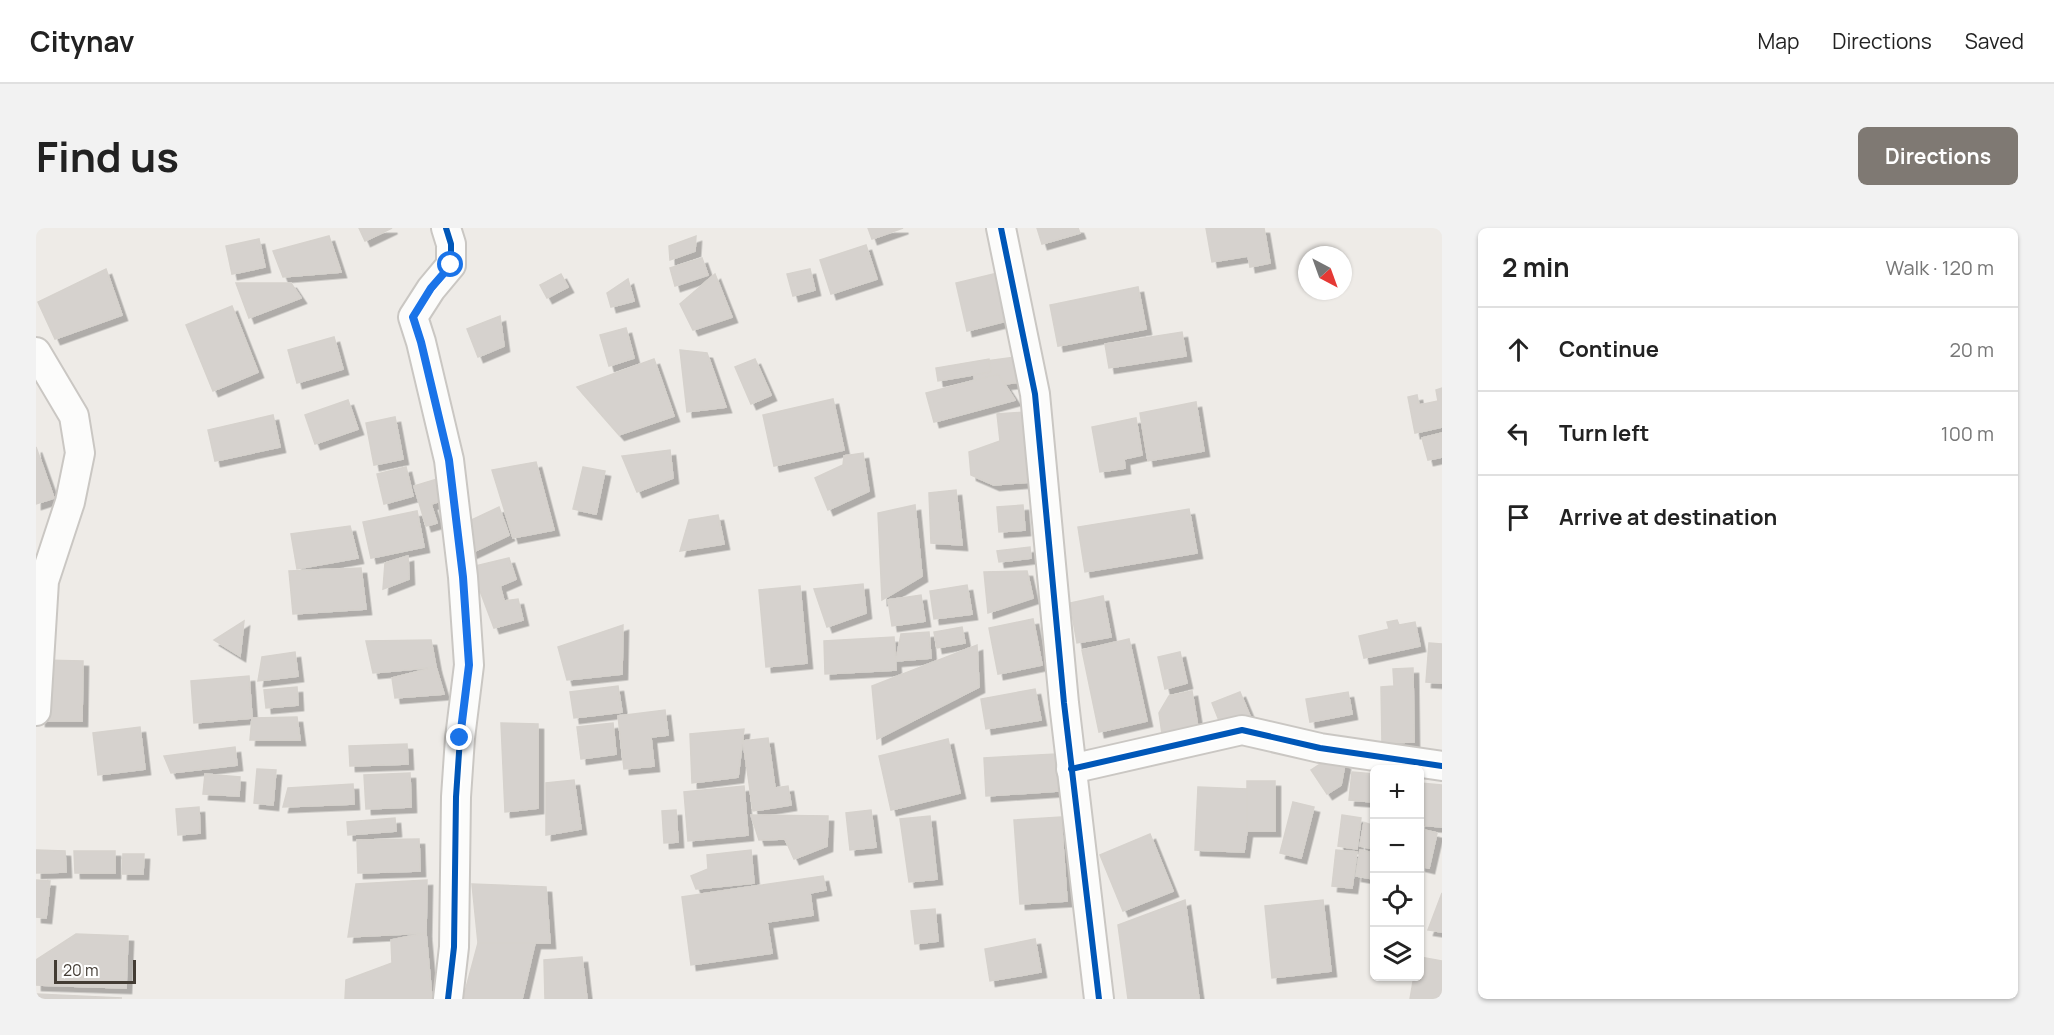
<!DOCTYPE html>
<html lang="en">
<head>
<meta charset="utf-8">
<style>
  body { margin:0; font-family:Manrope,sans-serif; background:#f2f2f2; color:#222 }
  .controls { position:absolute; right:18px; bottom:18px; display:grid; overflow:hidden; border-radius:9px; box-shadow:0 2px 4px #0004 }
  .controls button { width:54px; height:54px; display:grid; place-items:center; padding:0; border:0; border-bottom:2px solid #e0e0e0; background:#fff; color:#222; font:30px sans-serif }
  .compass { position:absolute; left:1262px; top:18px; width:54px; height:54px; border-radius:50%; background:#fff; box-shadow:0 2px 4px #0004; rotate:139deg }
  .scale { position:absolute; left:18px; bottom:15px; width:82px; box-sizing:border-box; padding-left:6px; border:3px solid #433c34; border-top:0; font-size:16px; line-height:21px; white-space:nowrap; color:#433c34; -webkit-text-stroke:4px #fff; paint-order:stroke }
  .stop { position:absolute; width:18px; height:18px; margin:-14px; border:4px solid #1a73e8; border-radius:50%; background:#fff }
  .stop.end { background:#1a73e8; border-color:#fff; box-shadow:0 2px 6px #0008 }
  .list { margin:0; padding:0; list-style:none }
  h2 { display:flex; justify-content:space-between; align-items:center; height:78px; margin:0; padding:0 24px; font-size:26px }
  h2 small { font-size:20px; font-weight:400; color:#767676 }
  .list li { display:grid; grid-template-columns:39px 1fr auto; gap:18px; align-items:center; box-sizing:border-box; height:84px; padding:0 24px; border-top:2px solid #e0e0e0 }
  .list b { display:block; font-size:22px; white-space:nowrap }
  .list em { font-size:20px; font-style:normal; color:#767676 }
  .icon { flex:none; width:33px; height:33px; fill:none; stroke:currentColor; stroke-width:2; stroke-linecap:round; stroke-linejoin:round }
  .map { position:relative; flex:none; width:1406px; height:771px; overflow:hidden; border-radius:9px }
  header { display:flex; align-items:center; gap:36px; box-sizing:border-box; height:84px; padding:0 30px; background:#fff; border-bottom:2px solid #e0e0e0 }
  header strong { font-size:28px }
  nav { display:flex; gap:33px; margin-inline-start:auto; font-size:21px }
  .intro { display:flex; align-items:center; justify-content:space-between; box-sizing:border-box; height:144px; padding:0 36px }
  h1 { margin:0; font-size:42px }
  .button { padding:15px 27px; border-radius:9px; background:#7f7973; color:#fff; font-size:21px; font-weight:700 }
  main { display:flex; gap:36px; padding:0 36px }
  aside { flex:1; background:#fff; border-radius:9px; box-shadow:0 2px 4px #0004 }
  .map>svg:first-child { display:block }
  .building { fill:#d6d2ce; stroke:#d6d2cd; stroke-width:1.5; filter:url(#shadow) }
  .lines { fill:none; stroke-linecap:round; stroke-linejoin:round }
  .minor-casing { stroke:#cac7c3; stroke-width:32 }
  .minor { stroke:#fcfcfb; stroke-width:28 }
  .cycleway-casing { stroke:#fff; stroke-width:10 }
  .cycleway { stroke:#0057b8; stroke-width:6 }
  .route { stroke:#1a73e8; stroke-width:8 }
</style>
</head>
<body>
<header>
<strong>Citynav</strong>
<nav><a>Map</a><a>Directions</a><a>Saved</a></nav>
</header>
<div class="intro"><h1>Find us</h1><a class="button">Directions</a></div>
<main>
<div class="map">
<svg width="1406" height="771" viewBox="0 0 1406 771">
  <defs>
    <filter id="shadow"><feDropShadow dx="5.5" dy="5.5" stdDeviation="0" flood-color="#0004"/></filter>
  </defs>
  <rect width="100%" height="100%" fill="#eeebe7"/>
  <g class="building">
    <path d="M323 0H356L329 13Z"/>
    <path d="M832 0H867L836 11Z"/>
    <path d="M1001 0H1042L1044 5 1006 16Z"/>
    <path d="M1170 0H1228L1234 35 1214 39 1212 28 1176 34Z"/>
    <path d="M293 8 305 44 247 49 237 23Z"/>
    <path d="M660 8 659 23 634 32 633 18Z"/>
    <path d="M223 11 229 39 196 46 190 18Z"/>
    <path d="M830 17 841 51 795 66 784 32Z"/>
    <path d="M666 30 672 47 639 58 634 40Z"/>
    <path d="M70 41 86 87 19 111 2 74Z"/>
    <path d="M774 41 779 62 757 68 751 46Z"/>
    <path d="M966 44 978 91 931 103 920 55Z"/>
    <path d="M525 46 532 59 511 70 504 57Z"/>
    <path d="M679 46 696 89 657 102 644 76Z"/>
    <path d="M592 51 598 73 575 79 571 65Z"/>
    <path d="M200 55H255L265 70 213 90Z"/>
    <path d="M1102 59 1110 101 1022 118 1014 77Z"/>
    <path d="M196 78 222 144 177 163 150 97Z"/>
    <path d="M464 88 468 118 442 129 431 101Z"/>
    <path d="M590 100 598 130 573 138 564 107Z"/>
    <path d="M1146 104 1150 128 1073 140 1069 116Z"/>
    <path d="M298 109 307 141 261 155 252 122Z"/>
    <path d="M644 122 671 125 690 179 651 184Z"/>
    <path d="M979 129 983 154 940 160 936 135Z"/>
    <path d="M618 131 638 188 583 207 541 159Z"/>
    <path d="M719 131 735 167 715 176 699 139Z"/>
    <path d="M953 131 955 144 902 153 900 140Z"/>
    <path d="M962 146 979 172 898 194 890 165Z"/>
    <path d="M1406 160V199L1379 205 1372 169 1381 167 1383 177 1402 173 1400 162Z"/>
    <path d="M797 171 808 222 738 238 727 187Z"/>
    <path d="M312 172 322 201 279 216 269 187Z"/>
    <path d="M1160 174 1168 223 1112 233 1104 185Z"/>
    <path d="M989 184 994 254 958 257 935 247 933 224 964 213 961 186Z"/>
    <path d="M237 187 244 219 179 233 172 202Z"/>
    <path d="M359 189 367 231 338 237 330 195Z"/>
    <path d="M1100 190 1106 227 1088 231 1089 240 1064 244 1056 199Z"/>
    <path d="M1406 205V229L1392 232 1386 210Z"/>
    <path d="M0 219 18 270 0 276Z"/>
    <path d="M634 222 637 250 601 264 586 228Z"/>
    <path d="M827 225 833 263 792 282 779 250 807 237 808 228Z"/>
    <path d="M500 234 518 302 477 310 456 242Z"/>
    <path d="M370 239 377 268 348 276 341 246Z"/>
    <path d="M547 239 569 243 560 286 537 281Z"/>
    <path d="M408 249 415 270 395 276 401 295 390 298 378 258Z"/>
    <path d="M920 262 926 317 895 315 893 265Z"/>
    <path d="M879 277 886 348 846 372 842 285Z"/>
    <path d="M987 277 989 302 963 304 961 279Z"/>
    <path d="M463 279 473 307 433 326 425 297Z"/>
    <path d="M1153 281 1161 325 1049 344 1042 299Z"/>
    <path d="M381 283 388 319 335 330 327 294Z"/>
    <path d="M682 287 688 316 644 323 653 292Z"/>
    <path d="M314 298 322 330 261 341 255 306Z"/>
    <path d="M994 319 995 330 963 334 961 323Z"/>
    <path d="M372 328 373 351 347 361 349 335Z"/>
    <path d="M473 330 480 351 464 358 468 373 482 371 487 392 458 400 435 339Z"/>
    <path d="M325 340 330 381 257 386 253 343Z"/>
    <path d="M991 343 997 370 952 385 948 344Z"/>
    <path d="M827 356 830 385 791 399 778 361Z"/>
    <path d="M931 357 936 386 898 391 894 363Z"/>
    <path d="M764 358 771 435 730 439 723 362Z"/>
    <path d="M885 367 889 393 856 398 852 372Z"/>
    <path d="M1067 368 1075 409 1041 415 1034 375Z"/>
    <path d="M997 391 1006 437 962 446 953 400Z"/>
    <path d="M1361 392 1363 397 1379 394 1384 418 1328 430 1323 408 1353 401 1351 394Z"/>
    <path d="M208 393 204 428 178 412Z"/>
    <path d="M587 397 586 446 531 452 522 419Z"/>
    <path d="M926 399 929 415 901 420 898 404Z"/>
    <path d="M893 404 895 430 860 433 865 406Z"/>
    <path d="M858 409 860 442 789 446 788 413Z"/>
    <path d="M1093 411 1111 493 1063 504 1046 422Z"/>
    <path d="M395 412 400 439 337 445 330 413Z"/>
    <path d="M1393 415 1406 416V455L1390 454Z"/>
    <path d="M941 417 943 459 841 511 836 458Z"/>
    <path d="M259 424 262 448 222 453 226 429Z"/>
    <path d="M1144 424 1151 455 1129 461 1122 429Z"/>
    <path d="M5 432 47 433 46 493H4Z"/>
    <path d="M400 439 408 466 359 470 356 450Z"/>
    <path d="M1377 440 1378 514 1346 515 1345 459 1358 458 1357 441Z"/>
    <path d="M213 448 216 490 158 495 155 453Z"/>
    <path d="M582 458 586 484 538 490 534 464Z"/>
    <path d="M261 459 262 477 230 480 228 462Z"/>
    <path d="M999 461 1005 492 950 501 945 471Z"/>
    <path d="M1156 463 1162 500 1126 506 1123 485 1133 468Z"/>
    <path d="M1204 464 1214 488 1186 500 1176 475Z"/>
    <path d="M1312 464 1316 486 1274 494 1270 471Z"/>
    <path d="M629 482 632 507 615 509 618 538 588 541 582 488Z"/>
    <path d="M261 489 264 512H214L216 490Z"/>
    <path d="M465 495 502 496V580L469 584Z"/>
    <path d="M577 495 580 526 545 531 541 499Z"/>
    <path d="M104 499 109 541 62 547 57 505Z"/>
    <path d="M708 501 702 549 656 555 654 506Z"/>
    <path d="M732 510 739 560 752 558 755 577 717 583 707 513Z"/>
    <path d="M912 511 924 565 855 582 843 528Z"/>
    <path d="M371 516 372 536 314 538 313 518Z"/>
    <path d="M199 519 201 537 135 545 128 528Z"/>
    <path d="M1020 526 1022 563 950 568 948 530Z"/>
    <path d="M1298 527 1309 536 1305 557 1291 566 1275 542Z"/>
    <path d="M221 541 240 542 237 577 218 575Z"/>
    <path d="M1316 544 1338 546V574L1313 572Z"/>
    <path d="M374 545 375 579 330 581 328 547Z"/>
    <path d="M169 546 204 549 203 568 167 566Z"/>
    <path d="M538 552 545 601 510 607V555Z"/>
    <rect x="1211" y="553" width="28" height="50"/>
    <path d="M1384 555 1406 557V599L1384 597Z"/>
    <path d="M317 556 318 576 247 579 252 560Z"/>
    <path d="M708 558 712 607 652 613 648 564Z"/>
    <path d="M1162 559 1211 561V603L1208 624 1159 622Z"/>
    <path d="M1257 574 1278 579 1265 630 1244 625Z"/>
    <path d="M163 579 164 605 142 607 140 581Z"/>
    <path d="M640 582 642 614 628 615 626 583Z"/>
    <path d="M835 582 840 619 814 622 810 585Z"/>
    <path d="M715 587 792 588 791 618 758 631 749 611 723 612Z"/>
    <path d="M1306 587 1325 590 1321 621 1302 618Z"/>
    <path d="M894 588 901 651 873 654 864 591Z"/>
    <path d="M1025 589 1031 673 984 676 978 592Z"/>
    <path d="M359 590 360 603 312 607 311 594Z"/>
    <path d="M1328 595 1338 597V621L1324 618Z"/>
    <path d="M1384 601 1401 605 1393 640 1384 638Z"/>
    <path d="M1114 606 1137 663 1087 683 1064 627Z"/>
    <path d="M383 611 384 643 322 645 321 612Z"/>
    <path d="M0 622 29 623 30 644 0 645Z"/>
    <path d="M715 622 718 655 660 661 655 648 672 641 671 627Z"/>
    <path d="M1300 622 1321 624 1316 660 1296 658Z"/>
    <path d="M1324 622 1338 625V651L1320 648Z"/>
    <path d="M38 623H79V645H39Z"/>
    <path d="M87 626H108L107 646H86Z"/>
    <path d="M787 648 790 662 774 665 777 687 731 694 736 725 655 737 646 669Z"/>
    <path d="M0 652 14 653 10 690 0 689Z"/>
    <path d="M391 652 390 705 312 709 320 656Z"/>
    <path d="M436 656 510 659 514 715H442Z"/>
    <path d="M1406 665V704L1392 702Z"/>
    <path d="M1149 672 1163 771H1092L1082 697Z"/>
    <path d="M1287 672 1295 743 1236 750 1229 678Z"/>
    <path d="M899 681 902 713 879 716 875 683Z"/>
    <path d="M390 705 396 771H309L310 752 356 735 355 712Z"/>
    <path d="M40 706 92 708 90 760 0 757V732Z"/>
    <path d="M999 711 1005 744 954 753 949 721Z"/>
    <path d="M442 715H499L486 771H427Z"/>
    <path d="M546 729 551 771H509L508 732Z"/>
    <path d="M1384 729 1406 733V771H1374L1378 748H1384Z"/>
    <path d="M0 766 86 770 0 771Z"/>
  </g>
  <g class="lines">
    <defs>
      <g id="minor">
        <path d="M410 0 415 16V37L395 61 377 89 385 114 413 232 427 349 433 437 424 510 420 569 418 719 412 771"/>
        <path d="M965 0 999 166 1028 475 1063 771"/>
        <path d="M0 124 38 188 44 225 34 274 8 353 0 483"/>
        <path d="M1035 541 1206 502 1284 520 1406 538"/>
      </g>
    </defs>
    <use href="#minor" class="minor-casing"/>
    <use href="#minor" class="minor"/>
    <defs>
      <g id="cycleway">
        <path d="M410 0 415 16V37L395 61 377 89 385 114 413 232 427 349 433 437 424 510 420 569 418 719 412 771"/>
        <path d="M965 0 999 166 1028 475 1063 771"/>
        <path d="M1035 541 1206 502 1284 520 1406 538"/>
      </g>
    </defs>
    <use href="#cycleway" class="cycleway-casing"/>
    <use href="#cycleway" class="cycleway"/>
  </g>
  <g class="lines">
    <path class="route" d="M415 37 395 60 377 89 385 114 413 232 427 349 433 437 424 510"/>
  </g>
</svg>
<div class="controls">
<button>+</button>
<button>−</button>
<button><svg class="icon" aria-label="locate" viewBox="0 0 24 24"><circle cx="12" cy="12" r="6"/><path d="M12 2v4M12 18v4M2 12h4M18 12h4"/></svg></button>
<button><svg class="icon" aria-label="layers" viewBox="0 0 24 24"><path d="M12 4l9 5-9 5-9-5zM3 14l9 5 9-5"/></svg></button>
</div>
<svg class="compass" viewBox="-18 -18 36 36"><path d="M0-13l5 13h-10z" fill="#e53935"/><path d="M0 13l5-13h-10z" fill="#767676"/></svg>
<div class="scale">20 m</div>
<div class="stop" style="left:415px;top:37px"></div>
<div class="stop end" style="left:424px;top:510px"></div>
</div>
<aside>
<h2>2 min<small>Walk · 120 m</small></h2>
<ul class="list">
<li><svg class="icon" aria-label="ahead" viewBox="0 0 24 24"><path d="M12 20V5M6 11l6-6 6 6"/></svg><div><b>Continue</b></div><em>20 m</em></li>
<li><svg class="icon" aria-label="left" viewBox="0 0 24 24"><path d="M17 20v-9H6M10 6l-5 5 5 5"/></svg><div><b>Turn left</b></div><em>100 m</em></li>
<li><svg class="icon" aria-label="arrive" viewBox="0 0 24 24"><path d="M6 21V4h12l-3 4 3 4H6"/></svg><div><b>Arrive at destination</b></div></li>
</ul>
</aside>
</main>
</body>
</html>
